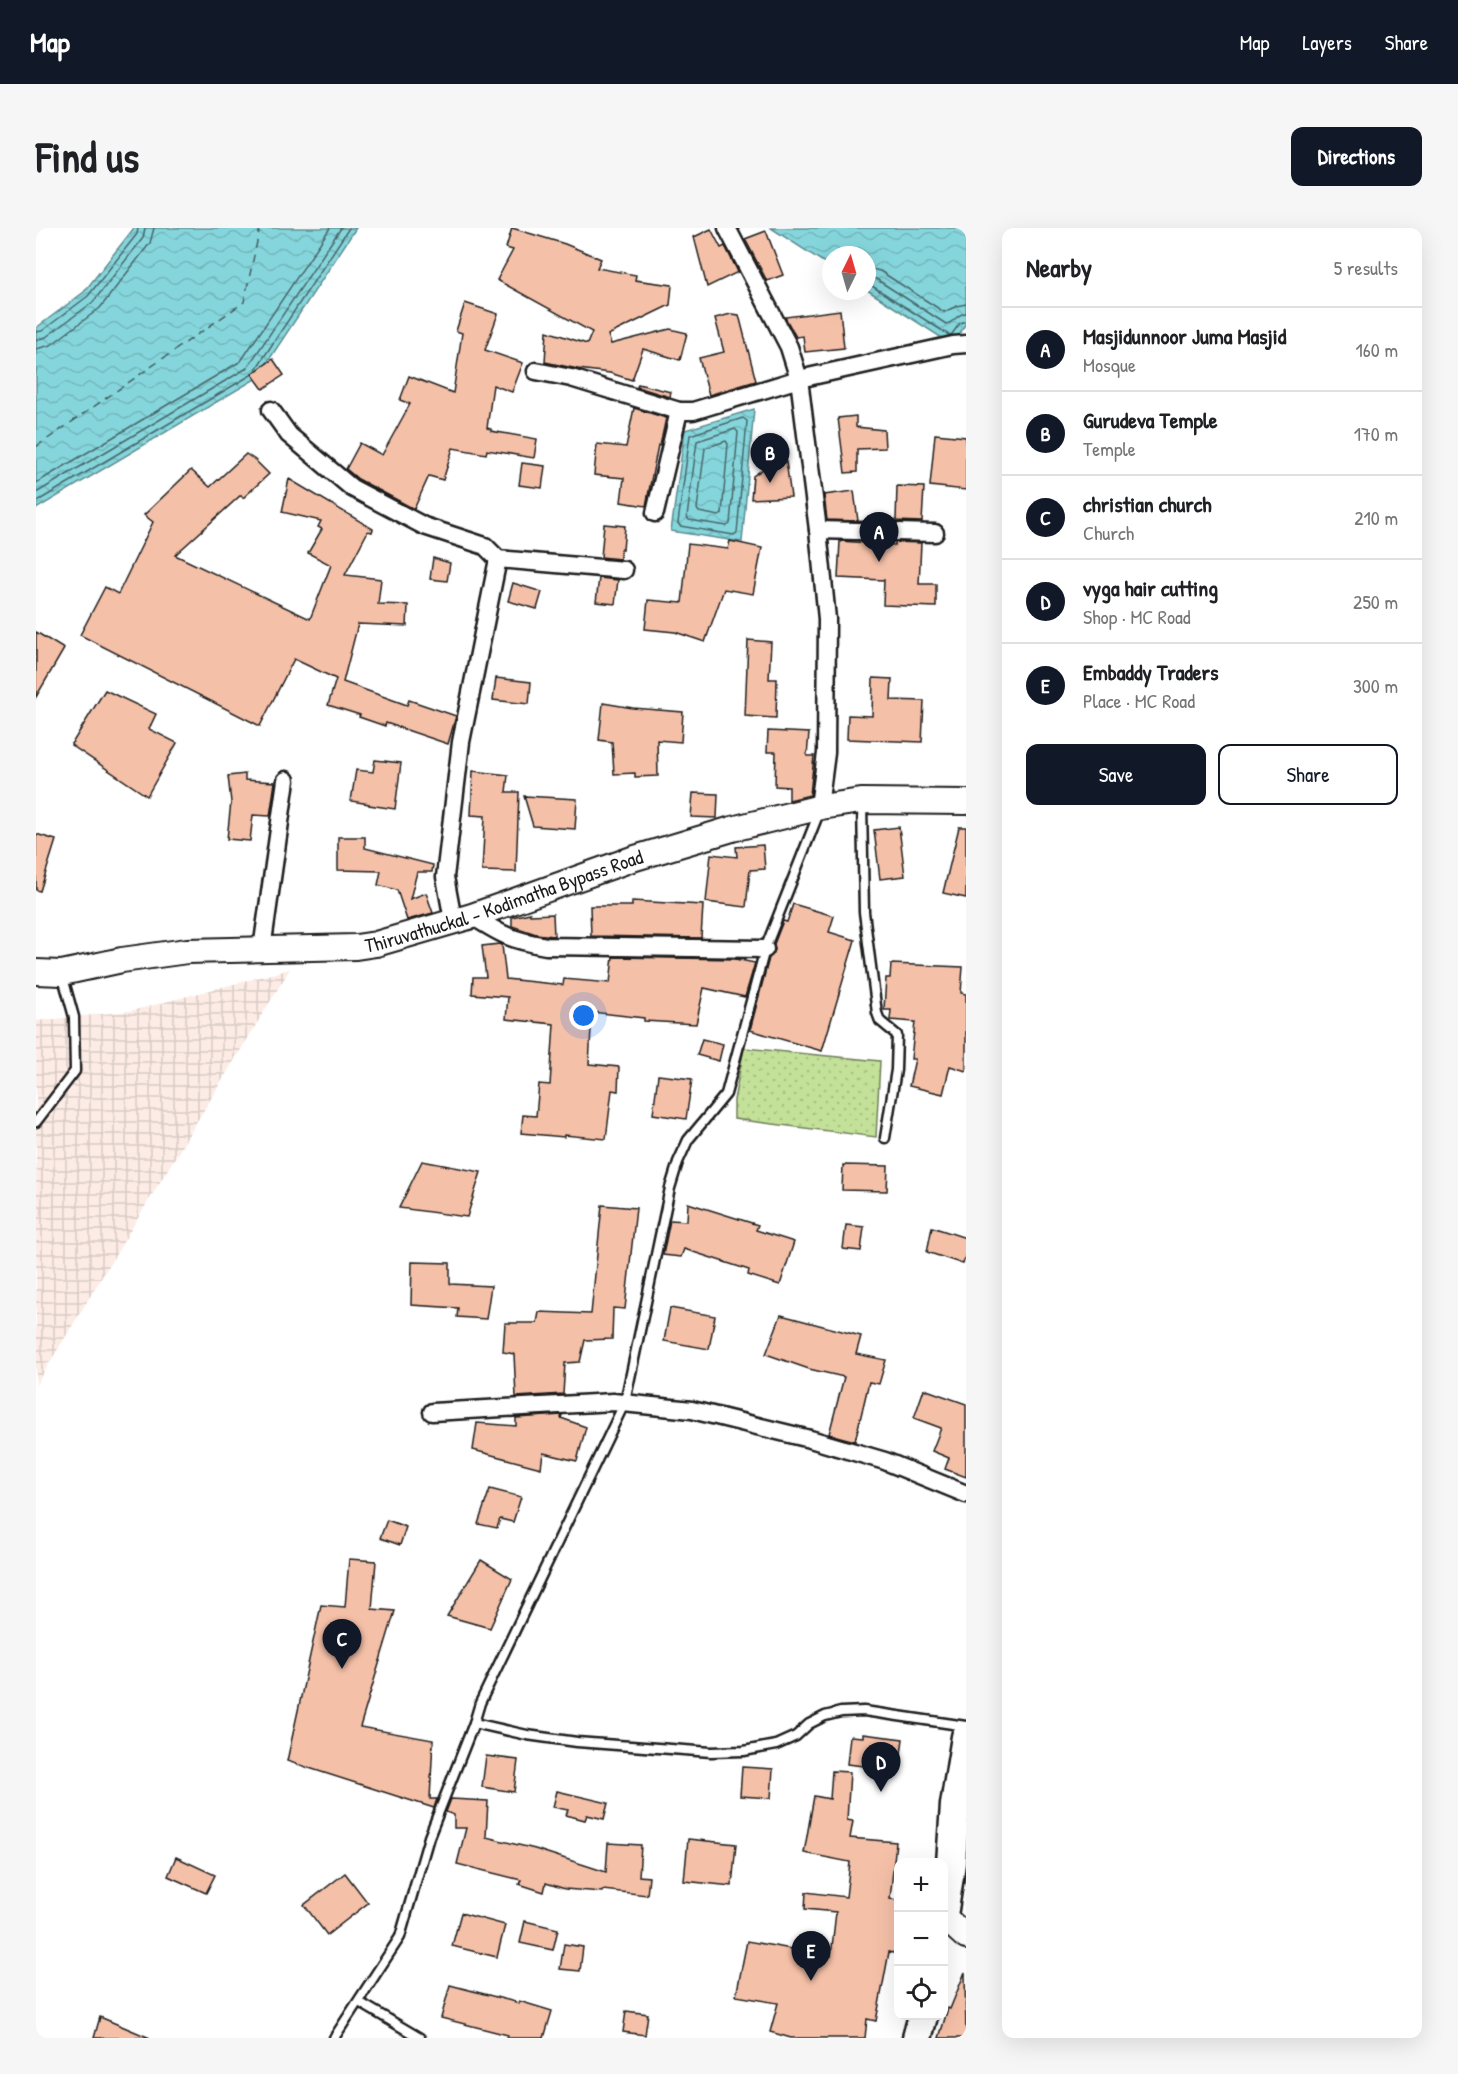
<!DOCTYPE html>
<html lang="en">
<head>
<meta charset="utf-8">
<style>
  body { margin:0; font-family:"Patrick Hand",sans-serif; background:#f6f6f6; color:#202124 }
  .controls { position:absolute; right:18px; bottom:18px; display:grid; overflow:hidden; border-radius:12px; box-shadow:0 6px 24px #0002 }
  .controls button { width:54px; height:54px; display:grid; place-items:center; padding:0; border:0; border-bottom:2px solid #e0e0e0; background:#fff; color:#202124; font:30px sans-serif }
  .compass { position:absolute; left:786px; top:18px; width:54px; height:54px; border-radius:50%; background:#fff; box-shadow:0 6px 24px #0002; rotate:5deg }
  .you { position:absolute; left:548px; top:788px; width:21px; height:21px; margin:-15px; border:4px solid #fff; border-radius:50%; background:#1a73e8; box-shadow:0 0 0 9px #1a73e833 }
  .badge { display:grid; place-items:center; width:39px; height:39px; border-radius:50%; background:#111827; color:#fff; font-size:20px; font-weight:700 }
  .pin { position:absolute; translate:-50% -50px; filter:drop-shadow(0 2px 3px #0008) }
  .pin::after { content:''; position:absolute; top:32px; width:21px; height:18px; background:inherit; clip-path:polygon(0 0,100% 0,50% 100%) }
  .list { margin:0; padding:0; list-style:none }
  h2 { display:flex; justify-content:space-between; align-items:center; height:78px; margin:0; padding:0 24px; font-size:26px }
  h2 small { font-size:20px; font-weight:400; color:#757577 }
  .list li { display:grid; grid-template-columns:39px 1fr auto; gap:18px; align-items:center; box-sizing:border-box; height:84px; padding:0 24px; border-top:2px solid #e0e0e0 }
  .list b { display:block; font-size:22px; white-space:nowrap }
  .list p { margin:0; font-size:20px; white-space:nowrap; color:#757577 }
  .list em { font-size:20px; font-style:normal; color:#757577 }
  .actions { display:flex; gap:12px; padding:18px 24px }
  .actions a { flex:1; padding:14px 0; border:2px solid #111827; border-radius:12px; text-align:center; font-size:21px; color:#111827 }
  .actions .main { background:#111827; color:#fff }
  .icon { flex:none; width:33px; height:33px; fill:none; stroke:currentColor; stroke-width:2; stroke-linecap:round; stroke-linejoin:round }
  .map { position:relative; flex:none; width:930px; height:1810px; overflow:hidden; border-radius:12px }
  header { display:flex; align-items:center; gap:36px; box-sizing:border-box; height:84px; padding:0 30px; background:#111827; color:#fff }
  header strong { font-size:28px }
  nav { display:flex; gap:33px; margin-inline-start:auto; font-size:21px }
  .intro { display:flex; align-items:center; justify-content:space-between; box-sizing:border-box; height:144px; padding:0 36px }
  h1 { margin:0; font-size:42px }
  .button { padding:15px 27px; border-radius:12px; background:#111827; color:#fff; font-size:21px; font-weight:700 }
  main { display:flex; gap:36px; padding:0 36px }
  aside { flex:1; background:#fff; border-radius:12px; box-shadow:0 6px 24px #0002 }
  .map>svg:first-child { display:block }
  .industrial { fill:url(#industrial-grid) }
  .grass { fill:url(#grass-dots); stroke:#707e5a; stroke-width:1.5 }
  .water { fill:url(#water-waves); stroke:#5b8c8f; stroke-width:1.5 }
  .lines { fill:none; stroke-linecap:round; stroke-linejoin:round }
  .shore { stroke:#466669; stroke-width:1.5 }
  .ferry { stroke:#415d5f; stroke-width:1.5; stroke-dasharray:8 6; stroke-linecap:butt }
  .building { fill:#f5c0a8; stroke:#1c1c1c; stroke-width:1.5 }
  .service-casing { stroke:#1c1c1c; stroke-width:13 }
  .minor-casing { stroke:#1c1c1c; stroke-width:21 }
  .secondary-casing { stroke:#1c1c1c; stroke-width:28 }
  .trunk-casing { stroke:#1c1c1c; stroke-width:33 }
  .service { stroke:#fff; stroke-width:8 }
  .minor { stroke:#fff; stroke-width:16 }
  .secondary { stroke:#fff; stroke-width:24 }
  .trunk { stroke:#fff; stroke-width:28 }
  .labels { text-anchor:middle; stroke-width:4.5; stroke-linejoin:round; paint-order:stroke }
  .street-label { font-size:20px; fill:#1c1c1c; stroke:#fff }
</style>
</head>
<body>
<header>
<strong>Map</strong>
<nav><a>Map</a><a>Layers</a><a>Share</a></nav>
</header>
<div class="intro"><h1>Find us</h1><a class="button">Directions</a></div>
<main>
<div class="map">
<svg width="930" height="1810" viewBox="0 0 930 1810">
  <defs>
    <pattern id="industrial-grid" width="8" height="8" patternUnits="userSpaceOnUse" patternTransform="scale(1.5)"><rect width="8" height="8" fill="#fcece5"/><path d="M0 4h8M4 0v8" fill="none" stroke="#d7cac4"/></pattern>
    <pattern id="grass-dots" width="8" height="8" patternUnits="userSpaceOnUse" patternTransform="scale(1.5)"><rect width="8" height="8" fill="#c3e199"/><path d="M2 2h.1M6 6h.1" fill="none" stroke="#a7c083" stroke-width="1.8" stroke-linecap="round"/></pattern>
    <pattern id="water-waves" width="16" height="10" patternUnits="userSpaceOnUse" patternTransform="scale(1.5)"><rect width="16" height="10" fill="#85d6dc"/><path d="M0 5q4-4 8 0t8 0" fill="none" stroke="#72b7bc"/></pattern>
  </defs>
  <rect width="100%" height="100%" fill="#fff"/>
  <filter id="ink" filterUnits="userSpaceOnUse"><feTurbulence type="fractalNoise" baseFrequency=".0167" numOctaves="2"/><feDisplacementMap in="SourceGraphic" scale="12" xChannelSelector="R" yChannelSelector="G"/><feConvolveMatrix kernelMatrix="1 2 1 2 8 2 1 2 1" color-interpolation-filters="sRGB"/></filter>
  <g filter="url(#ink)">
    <path class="industrial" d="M254 741 0 1157V793L95 783Z"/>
    <path class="grass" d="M708 820 844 833 840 909 698 891V872Z"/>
    <g class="water">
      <path d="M98 0H320L221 150 0 281V100L48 64Z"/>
      <path d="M735 0H930V95L917 117 831 62V27H795V39Z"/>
      <path d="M718 181 706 314 635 303 649 202Z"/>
    </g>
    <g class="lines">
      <g class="shore">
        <path d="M831 40 844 43 908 84 921 78 930 76"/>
        <path d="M831 49 840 51 910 96C918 95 920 86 930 85"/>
        <path d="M831 57 836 58 913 107 916 106 924 95 930 93"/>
        <path d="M0 104 6 103 52 68 101 6 102 0"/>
        <path d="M0 112 10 109 57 74 107 10 109 0"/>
        <path d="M0 121 15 117 64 80 114 15 118 0"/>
        <path d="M220 141 313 0"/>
        <path d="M707 190 711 193 701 305 698 307 644 298 642 295 654 207Z"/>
        <path d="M699 201 702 204 694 296 691 298 653 292 651 289 661 213Z"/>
        <path d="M690 213 692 216 686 286 683 288 663 284 661 281 669 220Z"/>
        <path d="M0 255 205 133 294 0"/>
        <path d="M0 265 211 140 305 0"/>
        <path d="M0 274 215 147"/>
      </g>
      <path class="ferry" d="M0 219 208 74 224 0"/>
    </g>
    <g class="building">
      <path d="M476 0 529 16 565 31 561 40 600 47 599 52 636 57 634 77 572 107 575 116 634 101 651 105 644 132 607 121 596 152 574 145 542 141 509 134 511 103 551 116 556 104 461 52 477 22 470 20Z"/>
      <path d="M675 1 685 20 689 18 702 44 671 59 658 9Z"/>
      <path d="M730 3 747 47 731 53 709 11Z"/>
      <path d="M429 75 462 86 449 122 487 135 476 164 457 157 451 200 455 201V203L501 211 498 230 451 222 450 226 417 220 407 252 393 248 378 281 322 251 310 241 324 215 346 227 374 176 364 172 373 148 417 165 426 105 420 103Z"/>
      <path d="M804 82 808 120 769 124 767 108 760 109 749 89Z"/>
      <path d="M695 86 703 87 720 153 673 167 663 130 688 124 679 90Z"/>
      <path d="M237 131 248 147 227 161 216 146Z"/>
      <path d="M602 156 635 164 634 169 601 159Z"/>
      <path d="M598 180 630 190 624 218 622 217 610 278 585 274 588 250 558 247 561 216 590 219Z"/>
      <path d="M820 188V199L848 202 849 220 821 221V244L809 245 802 190Z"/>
      <path d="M899 206 930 209V262L894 258Z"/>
      <path d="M210 226 219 232 233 246 207 270 205 267 139 327 274 391 295 337 272 325 286 301 282 299 285 293 246 284 253 251 337 301 336 304 332 303 309 347 345 351 342 376 372 377 371 398 322 396 307 454 371 477 373 472 420 488 412 516 350 495 349 498 323 489 324 487 292 477 300 451 258 431 224 498 44 407 69 359 82 366 117 294 108 287 155 242 174 259Z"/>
      <path d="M749 226 755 269 715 271 717 248Z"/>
      <path d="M486 235 509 238 506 260 483 257Z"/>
      <path d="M861 258 888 259 886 294 860 293Z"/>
      <path d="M818 263 822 293 791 292 788 267Z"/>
      <path d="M568 296 589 298 587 322 585 321 584 331 565 329Z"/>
      <path d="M694 313 726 320 717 366 688 361 669 414 639 404 609 401 612 372 646 375 652 316 692 321Z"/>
      <path d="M804 313 859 317V314L885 315 883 356H900V379L847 377 848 352 802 350Z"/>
      <path d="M397 330 414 335 411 353 394 351Z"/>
      <path d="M563 350 582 352 579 376 560 374Z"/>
      <path d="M477 355 506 364 501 381 472 373Z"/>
      <path d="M0 404 28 421 0 469Z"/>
      <path d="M712 412 735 414 733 451H741L740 490 709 488Z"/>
      <path d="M460 450 495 454 493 476 457 472Z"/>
      <path d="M837 450 856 451 855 472 888 473 886 514 811 511 812 487 836 488Z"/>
      <path d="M69 462 120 486 113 501 141 515 111 568 35 517Z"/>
      <path d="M567 475 597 480 647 484 645 514 621 512 622 548 599 549V545L578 546 576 514 563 512Z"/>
      <path d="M732 503 773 505 771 528H778L774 567 753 572V559L739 558 740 524H731Z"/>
      <path d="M339 532 365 535 359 581 333 577V576L315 573 320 542 337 544Z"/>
      <path d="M437 543 472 547 470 564H483L480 644 446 643 449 588 435 587Z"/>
      <path d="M209 546V552L239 554 234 588 217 587 214 613 191 611 195 574 192 548Z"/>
      <path d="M657 565 682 566 681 590 655 589Z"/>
      <path d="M488 568 541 571 539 601 497 598Z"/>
      <path d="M863 599 869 648 844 651 838 602Z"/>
      <path d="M923 599H930V670L907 665Z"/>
      <path d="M0 606 20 612 4 663 0 662Z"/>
      <path d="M302 609H329V620L397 637 396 644H381L374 671 390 665 397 685 371 692 361 662 342 657 345 643 302 642Z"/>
      <path d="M727 617 729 641 714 642 710 679 670 674 675 626 701 629 700 619Z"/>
      <path d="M596 673 667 677 665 710 555 708 554 678H596Z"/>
      <path d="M757 676 798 688 793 704 819 712 786 823 714 802 733 730 739 722 738 716 747 693 751 694Z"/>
      <path d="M494 685V687L517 686 518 708 500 706 476 698V689Z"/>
      <path d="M464 716 466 717 470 751 527 757 528 751 574 755 577 729 699 731 719 735 709 769 668 760 660 796 608 793V790L556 784 553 836 583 839 582 863 576 862 570 911 528 907V909L485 905 487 887 500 888 503 856 514 857 518 796 470 791 472 769 436 766 437 749H450L446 718Z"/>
      <path d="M855 736 927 739 925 765 930 766V843L914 838 907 866 873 858 879 831H875L879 794 854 792 855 782H848L850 750H854Z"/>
      <path d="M666 811 687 816 683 833 661 827Z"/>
      <path d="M622 847 656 851 650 891 617 886Z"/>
      <path d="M386 933 445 944 431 989 363 980Z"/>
      <path d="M807 937 852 938 851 963 806 962Z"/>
      <path d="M652 975 722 997 720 1002 758 1014 744 1057 712 1047 713 1042 648 1021 645 1029 627 1027 634 992 651 993Z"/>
      <path d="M566 977 600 980 589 1081 577 1080 576 1111 549 1112 544 1134 529 1135 527 1166 480 1169 478 1126 467 1124 469 1095H501L503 1084 555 1086Z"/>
      <path d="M810 997 828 999 825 1023 807 1021Z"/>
      <path d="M896 999 930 1010V1026L927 1036 891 1024Z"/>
      <path d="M376 1034 414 1035V1056L455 1058 450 1091 421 1089 422 1080 375 1077Z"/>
      <path d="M634 1080 679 1088 673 1121 628 1113Z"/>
      <path d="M745 1087 825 1108 820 1126 850 1132 843 1156 833 1154 819 1213 793 1206 808 1149 773 1141 730 1126Z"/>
      <path d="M888 1161 930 1176V1249L909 1241 913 1230 896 1223 905 1200 878 1190Z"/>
      <path d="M526 1187 525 1190 550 1199 541 1233 507 1225 505 1240 437 1222 441 1195 480 1198V1190Z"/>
      <path d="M454 1261 485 1269 477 1294 464 1291 461 1300 442 1296Z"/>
      <path d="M351 1292 370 1299 364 1317 344 1310Z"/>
      <path d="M313 1331 340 1333 336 1381 359 1383 324 1499 397 1512 394 1571H401L398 1580 251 1533 285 1377 309 1379Z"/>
      <path d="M445 1332 476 1351 454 1400 411 1388Z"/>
      <path d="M827 1506 867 1511 863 1542 811 1536 814 1508 827 1509Z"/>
      <path d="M450 1528 482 1532 478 1564 446 1559Z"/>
      <path d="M706 1539 737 1541 735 1570 704 1568Z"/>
      <path d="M796 1543 814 1544 811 1592 817 1593 814 1610 860 1614 854 1671 862 1672V1726L853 1724 840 1793 831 1791 829 1810H755L734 1804 742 1775 700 1768 711 1713 795 1728 800 1684 769 1681 770 1664 810 1669 814 1634 768 1625 778 1568 794 1571Z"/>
      <path d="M521 1563 572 1575 568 1591 551 1587 549 1592 530 1587 532 1582 517 1579Z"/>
      <path d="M415 1571 452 1573 450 1609 499 1621 570 1644 572 1615 605 1617 603 1648 613 1649 611 1667 567 1662 566 1664 529 1661 510 1655 508 1664 483 1656 485 1652 421 1636 430 1600H418V1587L410 1584Z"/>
      <path d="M652 1611 700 1616 696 1658 648 1653Z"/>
      <path d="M140 1629 179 1647 170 1665 132 1648Z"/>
      <path d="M309 1645 332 1675 291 1707 268 1677Z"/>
      <path d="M425 1685 469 1697 461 1729 416 1718Z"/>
      <path d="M489 1693 522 1701 517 1722 484 1715Z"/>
      <path d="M528 1716 547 1719 544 1743 524 1741Z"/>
      <path d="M929 1744 930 1810H903L912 1780 914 1781Z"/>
      <path d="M414 1757 483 1775V1773L516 1783 508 1810H471L472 1807 405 1790Z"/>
      <path d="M590 1783 612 1786 609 1807 587 1804Z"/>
      <path d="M64 1789 114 1810H58Z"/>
    </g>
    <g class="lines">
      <defs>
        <g id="service">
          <path d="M826 576 828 684 841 785 844 793 861 807 860 842 849 910"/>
          <path d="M0 894 39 843 38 789 26 746"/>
          <path d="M438 1495 491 1507 541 1514 675 1524 708 1523 740 1517 760 1508 773 1496 789 1488 805 1484 828 1483 930 1498"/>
          <path d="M323 1774 384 1810"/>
          <path d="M298 1810 364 1709 393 1609 438 1495 444 1475 589 1174 634 960 642 934 652 912 690 866 729 721 784 582"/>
        </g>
        <g id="minor">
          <path d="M691 0 753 119 763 151 782 302 791 391 790 525 784 571 785 579"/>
          <path d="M500 143 535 150 643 183H657L763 151 917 117 930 116"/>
          <path d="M235 182 253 207 316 260 388 298 449 318 462 331 588 342"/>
          <path d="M619 285 643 183"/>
          <path d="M782 302 899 305"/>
          <path d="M436 688C466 707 475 712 510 718L729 721"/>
          <path d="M417 692 409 649 425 514 462 331"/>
          <path d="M226 721 250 552"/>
          <path d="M396 1184 577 1174 656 1182 774 1211 849 1233 930 1266"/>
        </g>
        <g id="secondary">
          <path id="s1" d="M0 744 26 745 86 732 151 723 320 719 340 716 436 688 596 631 696 601 785 579 825 573 930 574"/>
          <path d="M908 1689 930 1709"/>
        </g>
        <g id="trunk">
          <path d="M908 1681 915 1635 919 1577 930 1509"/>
          <path d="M881 1810 887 1788"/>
        </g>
      </defs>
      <use href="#service" class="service-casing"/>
      <use href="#minor" class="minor-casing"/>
      <use href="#secondary" class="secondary-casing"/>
      <use href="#trunk" class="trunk-casing"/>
      <use href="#service" class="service"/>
      <use href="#minor" class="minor"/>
      <use href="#secondary" class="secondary"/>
      <use href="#trunk" class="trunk"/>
    </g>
  </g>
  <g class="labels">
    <g class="street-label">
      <text dy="7" stroke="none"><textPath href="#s1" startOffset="477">Thiruvathuckal - Kodimatha Bypass Road</textPath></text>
    </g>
  </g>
</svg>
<div class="controls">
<button>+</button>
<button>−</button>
<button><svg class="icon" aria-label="locate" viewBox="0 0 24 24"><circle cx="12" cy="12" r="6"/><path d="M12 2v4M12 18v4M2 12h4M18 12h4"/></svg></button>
</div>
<svg class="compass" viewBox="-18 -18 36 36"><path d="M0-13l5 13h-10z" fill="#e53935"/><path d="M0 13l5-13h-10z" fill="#757577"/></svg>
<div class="you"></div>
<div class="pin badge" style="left:843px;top:334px">A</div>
<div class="pin badge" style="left:734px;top:255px">B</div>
<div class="pin badge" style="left:306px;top:1441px">C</div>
<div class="pin badge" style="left:845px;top:1564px">D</div>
<div class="pin badge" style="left:775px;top:1753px">E</div>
</div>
<aside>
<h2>Nearby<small>5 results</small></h2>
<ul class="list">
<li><span class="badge">A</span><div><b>Masjidunnoor Juma Masjid</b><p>Mosque</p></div><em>160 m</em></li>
<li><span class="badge">B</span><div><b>Gurudeva Temple</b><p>Temple</p></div><em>170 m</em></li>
<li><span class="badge">C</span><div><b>christian church</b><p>Church</p></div><em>210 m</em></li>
<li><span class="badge">D</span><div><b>vyga hair cutting</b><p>Shop · MC Road</p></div><em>250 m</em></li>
<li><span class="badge">E</span><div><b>Embaddy Traders</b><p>Place · MC Road</p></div><em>300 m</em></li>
</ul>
<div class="actions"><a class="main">Save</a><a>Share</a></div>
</aside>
</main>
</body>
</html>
